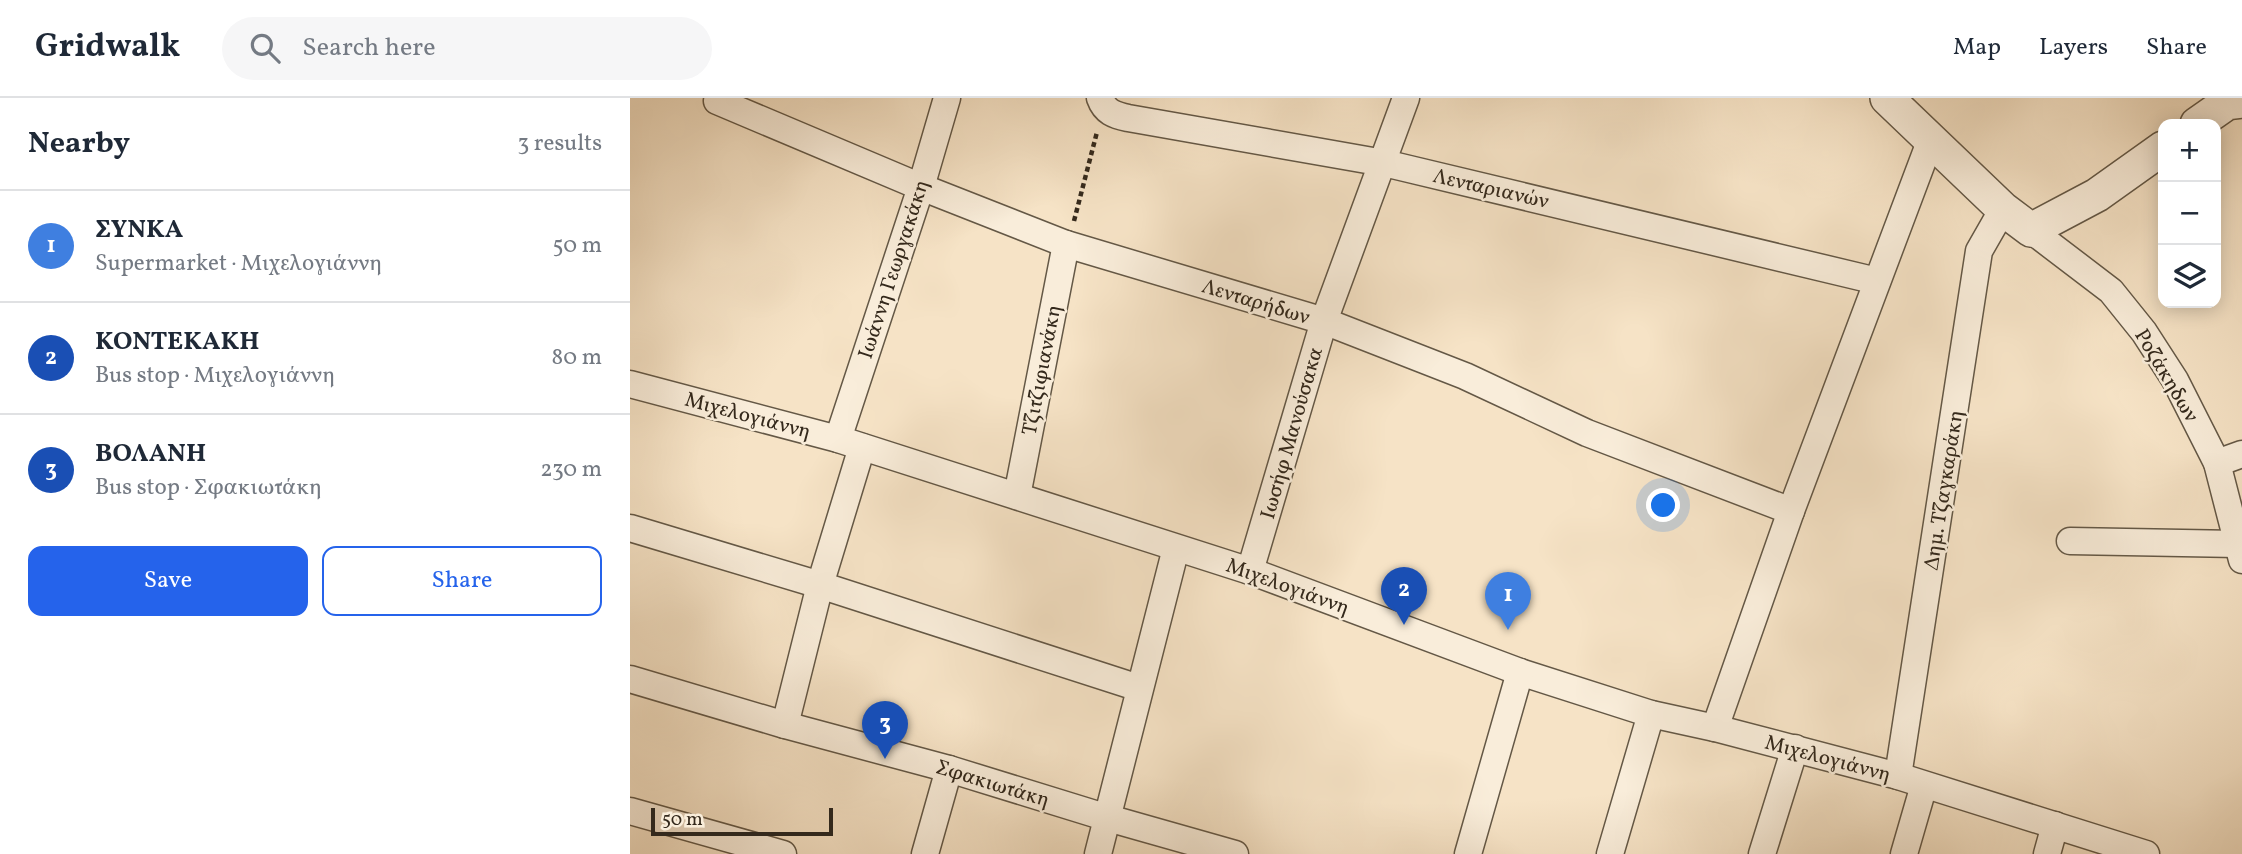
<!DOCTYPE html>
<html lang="en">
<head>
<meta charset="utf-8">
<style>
  body { margin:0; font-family:Vollkorn,serif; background:#f6f6f7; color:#1f2937 }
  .controls { position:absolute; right:21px; top:21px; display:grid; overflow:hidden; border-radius:14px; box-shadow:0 4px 18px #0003 }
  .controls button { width:63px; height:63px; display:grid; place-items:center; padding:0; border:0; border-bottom:2px solid #e0e1e3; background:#fff; color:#1f2937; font:35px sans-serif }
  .scale { position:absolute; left:21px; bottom:18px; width:182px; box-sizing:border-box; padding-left:7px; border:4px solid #34291c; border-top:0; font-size:19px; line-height:24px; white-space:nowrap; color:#34291c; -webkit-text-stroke:5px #f9edda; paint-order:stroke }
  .you { position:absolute; left:1034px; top:408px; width:24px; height:24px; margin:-18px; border:5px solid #fff; border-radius:50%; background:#1a73e8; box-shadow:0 0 0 10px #1a73e833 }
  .badge { display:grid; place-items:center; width:46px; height:46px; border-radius:50%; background:#2563eb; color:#fff; font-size:23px; font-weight:700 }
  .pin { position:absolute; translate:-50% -58px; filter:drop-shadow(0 2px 4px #0008) }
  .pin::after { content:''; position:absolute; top:37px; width:24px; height:21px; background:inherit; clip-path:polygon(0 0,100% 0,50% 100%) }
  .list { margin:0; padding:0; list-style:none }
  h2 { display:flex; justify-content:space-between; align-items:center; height:91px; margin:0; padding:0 28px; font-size:30px }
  h2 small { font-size:23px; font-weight:400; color:#747a83 }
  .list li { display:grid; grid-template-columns:46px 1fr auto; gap:21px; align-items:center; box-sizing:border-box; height:112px; padding:0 28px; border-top:2px solid #e0e1e3 }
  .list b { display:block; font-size:26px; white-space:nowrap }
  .list p { margin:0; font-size:23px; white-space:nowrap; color:#747a83 }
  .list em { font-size:23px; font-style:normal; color:#747a83 }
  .actions { display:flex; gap:14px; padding:21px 28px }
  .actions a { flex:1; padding:16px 0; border:2px solid #2563eb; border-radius:14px; text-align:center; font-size:24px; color:#2563eb }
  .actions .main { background:#2563eb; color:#fff }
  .icon { flex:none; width:38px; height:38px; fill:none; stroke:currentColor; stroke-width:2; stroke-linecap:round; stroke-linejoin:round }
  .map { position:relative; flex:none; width:1612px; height:756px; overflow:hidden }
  header { display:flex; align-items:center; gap:42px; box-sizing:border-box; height:98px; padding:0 35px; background:#fff; border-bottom:2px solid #e0e1e3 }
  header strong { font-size:33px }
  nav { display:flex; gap:38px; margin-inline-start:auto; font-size:24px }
  .search { width:490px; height:63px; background:#f6f6f7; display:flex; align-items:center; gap:18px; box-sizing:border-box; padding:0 24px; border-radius:38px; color:#747a83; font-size:26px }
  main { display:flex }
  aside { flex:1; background:#fff }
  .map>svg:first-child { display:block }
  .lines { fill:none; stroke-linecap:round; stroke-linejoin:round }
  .minor-casing { stroke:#645846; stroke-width:29 }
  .tertiary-casing { stroke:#645846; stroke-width:36 }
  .path { stroke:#34291c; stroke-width:4.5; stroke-dasharray:5 3.5; stroke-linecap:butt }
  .minor { stroke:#f9edda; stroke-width:26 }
  .tertiary { stroke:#f9edda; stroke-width:33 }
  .labels { text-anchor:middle; stroke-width:5; stroke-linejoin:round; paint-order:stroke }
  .street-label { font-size:21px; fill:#34291c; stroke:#f9edda }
</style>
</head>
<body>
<header>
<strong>Gridwalk</strong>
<div class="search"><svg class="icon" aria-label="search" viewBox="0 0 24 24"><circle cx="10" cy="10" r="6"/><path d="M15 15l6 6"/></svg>Search here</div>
<nav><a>Map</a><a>Layers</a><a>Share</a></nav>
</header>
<main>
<aside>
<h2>Nearby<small>3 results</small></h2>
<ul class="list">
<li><span class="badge" style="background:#3f7fe0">1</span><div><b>ΣΥΝΚΑ</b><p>Supermarket · Μιχελογιάννη</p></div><em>50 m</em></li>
<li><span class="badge" style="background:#1a4fb4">2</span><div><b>ΚΟΝΤΕΚΑΚΗ</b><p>Bus stop · Μιχελογιάννη</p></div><em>80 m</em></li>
<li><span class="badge" style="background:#1a4fb4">3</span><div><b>ΒΟΛΑΝΗ</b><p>Bus stop · Σφακιωτάκη</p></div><em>230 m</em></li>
</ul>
<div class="actions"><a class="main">Save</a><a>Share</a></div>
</aside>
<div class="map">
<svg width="1612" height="756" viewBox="0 0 1612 756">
  <rect width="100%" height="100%" fill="#f6e3c6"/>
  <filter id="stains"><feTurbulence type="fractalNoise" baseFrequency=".00286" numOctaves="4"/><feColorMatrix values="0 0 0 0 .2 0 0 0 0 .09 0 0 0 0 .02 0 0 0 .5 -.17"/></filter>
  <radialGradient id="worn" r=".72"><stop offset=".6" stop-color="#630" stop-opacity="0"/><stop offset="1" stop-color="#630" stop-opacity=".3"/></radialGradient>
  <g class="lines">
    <defs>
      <g id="minor">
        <path d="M470 0C475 14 484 17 498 20L754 65 1247 183"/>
        <path d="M87 3 291 89 436 146 694 223 835 278 957 335 1161 413"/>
        <path d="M1401 132 1481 193 1514 234 1545 282 1587 365 1612 462"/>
        <path d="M0 286 208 341 620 473 890 574 1021 616 1085 630 1268 678 1516 756"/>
        <path d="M208 341 291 89 317 0"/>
        <path d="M1587 365 1612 356"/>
        <path d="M387 398 436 146"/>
        <path d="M0 430 190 487 509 590"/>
        <path d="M1440 443 1608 446"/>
        <path d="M620 473 694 223 776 0"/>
        <path d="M0 581 155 627 319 671 478 720 605 756"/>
        <path d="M155 627 190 487 232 349"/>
        <path d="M1085 630 1161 413 1301 41"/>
        <path d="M1268 678 1349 153 1373 111"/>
        <path d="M0 713 153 756"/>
        <path d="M295 756 319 671"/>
        <path d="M468 756 546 450"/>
        <path d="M838 756 890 574"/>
        <path d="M980 756 1021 616"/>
        <path d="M1132 756 1165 650"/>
        <path d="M1274 756 1294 687"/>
        <path d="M1417 756 1425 727"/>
      </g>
      <g id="tertiary">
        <path d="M1257 0 1373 111 1401 132 1467 97 1533 50"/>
        <path d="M1567 26 1597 5 1612 3"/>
      </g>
    </defs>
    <use href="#minor" class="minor-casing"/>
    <use href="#tertiary" class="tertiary-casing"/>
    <path class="path" d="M444 123 467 34"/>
    <use href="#minor" class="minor"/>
    <use href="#tertiary" class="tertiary"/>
  </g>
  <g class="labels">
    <g class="street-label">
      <text transform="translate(861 90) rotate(13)" y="7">Λενταριανών</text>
      <text transform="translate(263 171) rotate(-72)" y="7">Ιωάννη Γεωργακάκη</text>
      <text transform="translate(626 203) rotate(17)" y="7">Λενταρήδων</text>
      <text transform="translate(411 272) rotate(-79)" y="7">Τζιτζιφιανάκη</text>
      <text transform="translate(1537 277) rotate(59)" y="7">Ροζάκηδων</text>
      <text transform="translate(118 317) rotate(15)" y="7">Μιχελογιάννη</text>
      <text transform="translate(661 335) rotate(-74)" y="7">Ιωσήφ Μανούσακα</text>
      <text transform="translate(1313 392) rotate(-81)" y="7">Δημ. Τζαγκαράκη</text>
      <text transform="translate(658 488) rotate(20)" y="7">Μιχελογιάννη</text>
      <text transform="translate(1198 660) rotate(15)" y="7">Μιχελογιάννη</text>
      <text transform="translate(363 685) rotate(17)" y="7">Σφακιωτάκη</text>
    </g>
  </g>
  <rect width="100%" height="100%" filter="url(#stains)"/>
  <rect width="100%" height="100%" fill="url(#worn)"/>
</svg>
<div class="controls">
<button>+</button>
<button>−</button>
<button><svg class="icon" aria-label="layers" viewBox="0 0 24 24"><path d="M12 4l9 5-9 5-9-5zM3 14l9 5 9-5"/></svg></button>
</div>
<div class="scale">50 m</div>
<div class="you"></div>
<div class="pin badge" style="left:878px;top:532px;background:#3f7fe0">1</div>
<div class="pin badge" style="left:774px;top:527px;background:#1a4fb4">2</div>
<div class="pin badge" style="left:255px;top:661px;background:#1a4fb4">3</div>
</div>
</main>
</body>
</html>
